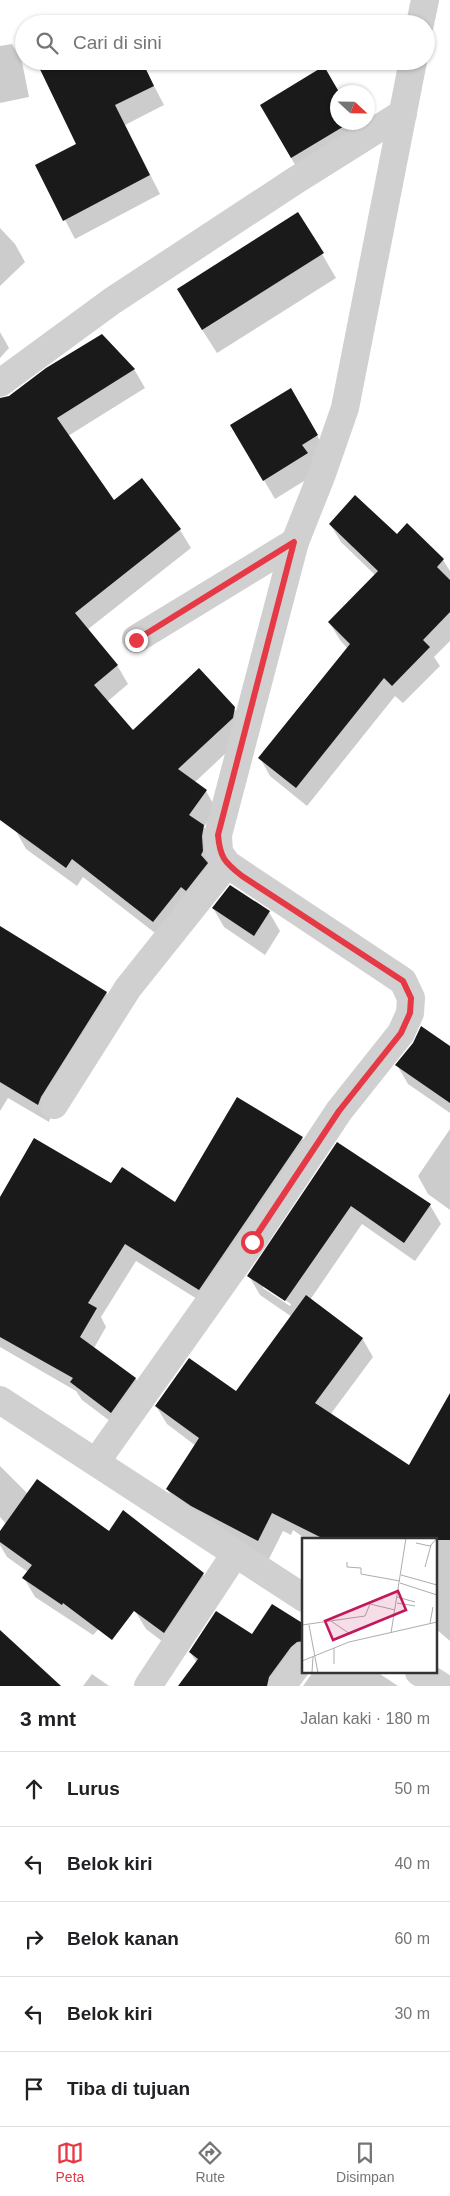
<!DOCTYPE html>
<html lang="id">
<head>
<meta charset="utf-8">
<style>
  body { margin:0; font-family:Helvetica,sans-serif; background:#f6f6f6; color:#202124 }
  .compass { position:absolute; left:330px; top:85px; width:45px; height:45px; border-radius:50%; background:#fff; box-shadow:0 1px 4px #0004; rotate:112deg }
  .stop { position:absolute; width:15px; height:15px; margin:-11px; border:4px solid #e63946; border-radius:50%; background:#fff }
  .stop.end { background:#e63946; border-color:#fff; box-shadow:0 1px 5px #0008 }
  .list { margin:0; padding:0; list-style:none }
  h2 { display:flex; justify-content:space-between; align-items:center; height:65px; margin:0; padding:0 20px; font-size:21px }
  h2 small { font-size:16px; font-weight:400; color:#757577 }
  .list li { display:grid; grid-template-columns:32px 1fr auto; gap:15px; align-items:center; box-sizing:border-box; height:75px; padding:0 20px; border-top:1px solid #e0e0e0 }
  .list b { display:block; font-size:19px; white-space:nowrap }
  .list em { font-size:16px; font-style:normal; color:#757577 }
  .icon { flex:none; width:28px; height:28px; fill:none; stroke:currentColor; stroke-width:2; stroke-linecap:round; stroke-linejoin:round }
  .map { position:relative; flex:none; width:450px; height:1686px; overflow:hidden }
  .search { position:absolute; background:#fff; box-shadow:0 1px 4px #0004; left:15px; right:15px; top:15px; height:55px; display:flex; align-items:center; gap:12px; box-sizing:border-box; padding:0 18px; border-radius:28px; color:#757577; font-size:19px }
  .sheet { height:440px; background:#fff }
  nav { display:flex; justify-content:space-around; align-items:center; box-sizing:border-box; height:70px; border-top:1px solid #e0e0e0; background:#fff; font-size:14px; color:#757577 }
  nav a { display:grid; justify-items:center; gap:2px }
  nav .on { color:#e63946 }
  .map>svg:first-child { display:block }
  .shadow { fill:#0003; fill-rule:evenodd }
  .building { fill:#1a1a1a }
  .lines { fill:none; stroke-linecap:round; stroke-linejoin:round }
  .street { stroke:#d0d0d0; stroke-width:28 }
  .route { stroke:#e63946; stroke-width:6 }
  .inset-road { fill:none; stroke:#adadad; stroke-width:1 }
  .view { fill:#c2185b; fill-opacity:0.15; stroke:#c2185b; stroke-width:2.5 }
  .inset-edge { fill:none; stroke:#333; stroke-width:2.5 }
</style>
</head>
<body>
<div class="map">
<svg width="450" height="1686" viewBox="0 0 450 1686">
  <rect width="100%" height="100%" fill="#fff"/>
  <g class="shadow">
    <path d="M12 44 22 62 29 97 0 103V46Z"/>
    <path d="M141 61 164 105 125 125 160 194 75 239 37 166 77 145Z"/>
    <path d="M261 105 338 122H354L364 140 302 177Z"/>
    <path d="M0 228 15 244 25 262 0 286Z"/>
    <path d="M322 254 336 278 217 353 192 314Z"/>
    <path d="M0 332 9 348 0 358Z"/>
    <path d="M134 369 145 388 68 436 113 502 142 480 180 530 191 548 87 630 117 665 128 684 107 702 133 732 234 708 245 727 243 737 194 783 206 791 216 809 204 827 214 845 213 870 164 940 83 877 77 886 26 849 0 803V400Z"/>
    <path d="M290 390 328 454 317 473 275 499 232 426Z"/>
    <path d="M330 524 397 536 443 560 450 571V641L434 657 440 666 403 703 395 696 307 806 270 776 260 758 348 649 340 640 329 622 375 575 341 542Z"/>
    <path d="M231 887 269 912 280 931 265 955 224 927 213 908Z"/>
    <path d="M0 928 106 992 117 1010 51 1115 49 1122 8 1098 0 1111Z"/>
    <path d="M450 1048V1113L408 1084 397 1065Z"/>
    <path d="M450 1129V1210L428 1194 418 1176Z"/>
    <path d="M302 1138 312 1156 210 1307 136 1261 101 1317 106 1327 94 1348 136 1379 146 1397 122 1430 82 1400 76 1391 0 1347V1200L112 1185 175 1203Z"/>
    <path d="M338 1144 430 1205 441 1224 415 1261 362 1224 310 1300 362 1338 373 1357 330 1415 409 1466 450 1396V1641L436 1629V1540H307L293 1530 291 1535 283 1531 269 1559 203 1524 178 1508 167 1489 196 1446 167 1424 156 1406 236 1393 292 1317 260 1295 249 1276ZM263 1285 291 1304 290 1306 263 1288Z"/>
    <path d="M0 1466 28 1494 203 1574 214 1592 175 1651 146 1629 135 1611 139 1586 93 1635 35 1597 24 1578 28 1572 7 1557 0 1545V1533L6 1524 0 1517Z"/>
    <path d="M304 1625V1664L286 1686H180L197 1663 190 1652 253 1636Z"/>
    <path d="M313 1672H377L398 1686H303Z"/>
    <path d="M92 1674 109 1686H83Z"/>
  </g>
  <g class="building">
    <path d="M36 61H142L154 86 115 105 150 175 63 221 35 165 76 144Z"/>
    <path d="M324 66 339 92 338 122H351L291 158 260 105Z"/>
    <path d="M298 212 324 253 202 330 177 289Z"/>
    <path d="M102 334 135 369 57 418 114 500 142 478 181 529 75 613 118 665 94 685 133 730 199 668 235 707 233 718 178 769 207 790 189 815 204 825 202 836 203 851 201 855 208 863 186 891 181 887 153 922 72 859 66 868 0 820V398L9 396 46 368Z"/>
    <path d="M291 388 318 435 302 445 308 453 263 481 230 425Z"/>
    <path d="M355 495 397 534 407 523 444 559 437 567 450 580V612L423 640 430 647 392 686 384 678 296 788 258 758 350 644 328 622 378 571 329 524Z"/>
    <path d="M230 885 270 911 254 936 212 908Z"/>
    <path d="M0 926 107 992 41 1097 38 1105 0 1082Z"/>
    <path d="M421 1026 450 1046V1103L395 1065 413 1043Z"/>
    <path d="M237 1097 303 1137 199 1290 125 1244 88 1303 97 1308 80 1337 136 1378 111 1413 70 1382 73 1378 0 1337V1197L34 1138 111 1183 122 1167 175 1202Z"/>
    <path d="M337 1142 431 1204 404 1243 351 1206 285 1301 247 1276Z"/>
    <path d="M306 1295 363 1338 315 1403 409 1465 450 1393V1540H326L272 1513 258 1541 191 1506 166 1489 199 1438 155 1406 189 1358 236 1391Z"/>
    <path d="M37 1479 109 1531 123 1510 204 1573 164 1633 134 1611 112 1640 63 1603 62 1605 22 1578 32 1565 0 1542V1531Z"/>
    <path d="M272 1604 304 1624V1641L297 1642 291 1647 269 1677 267 1686H178L198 1659 189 1652 216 1611 252 1634Z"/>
    <path d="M0 1630 61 1686H0Z"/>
  </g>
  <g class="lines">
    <g class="street">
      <path d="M420 24 425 0"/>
      <path d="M0 383 112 301 293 182 403 113"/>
      <path d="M136 639 295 542"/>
      <path d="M54 1105 128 988 227 864"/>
      <path d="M0 1400 304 1598"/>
      <path d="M96 1462 252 1242 339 1111 401 1033 410 1013 411 998 403 981 227 864 219 852 218 835 295 542 322 474 345 408 413 61"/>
      <path d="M419 1672 441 1686"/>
      <path d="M148 1686 235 1554"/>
      <path d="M282 1686 304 1656"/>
    </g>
  </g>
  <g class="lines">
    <path class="route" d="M136 640 294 542 218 835C220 857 224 862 242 876L403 981 411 998 410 1013 401 1033 339 1111 252 1242"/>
  </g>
  <g transform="translate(302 1538)">
    <rect width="135" height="135" fill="#fff"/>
    <path class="inset-road" d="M114 5 128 8 135 0M45 24V29L59 30V36L98 43M123 29 129 7M99 37 135 47M98 45 135 57M95 59 113 64M95 65 113 68M29 83 48 96M128 85 131 69M0 87 63 78 68 66 93 72M7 87 16 135M89 95 104 0M32 110V126M0 123 47 104 135 84M10 134 11 119"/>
    <path class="view" d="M96 53 104 72 31 102 23 83Z"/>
    <rect width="135" height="135" class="inset-edge"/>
  </g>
</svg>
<svg class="compass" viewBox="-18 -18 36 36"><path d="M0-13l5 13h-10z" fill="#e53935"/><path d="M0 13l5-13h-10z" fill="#757577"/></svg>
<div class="stop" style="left:252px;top:1242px"></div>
<div class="stop end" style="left:136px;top:640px"></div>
<div class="search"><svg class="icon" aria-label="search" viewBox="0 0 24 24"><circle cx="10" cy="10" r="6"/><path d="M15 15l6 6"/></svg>Cari di sini</div>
</div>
<section class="sheet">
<h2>3 mnt<small>Jalan kaki · 180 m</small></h2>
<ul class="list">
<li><svg class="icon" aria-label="ahead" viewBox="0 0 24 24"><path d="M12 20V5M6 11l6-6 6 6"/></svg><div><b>Lurus</b></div><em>50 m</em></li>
<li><svg class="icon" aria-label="left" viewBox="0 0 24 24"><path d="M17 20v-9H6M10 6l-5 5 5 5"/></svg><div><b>Belok kiri</b></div><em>40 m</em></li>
<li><svg class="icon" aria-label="right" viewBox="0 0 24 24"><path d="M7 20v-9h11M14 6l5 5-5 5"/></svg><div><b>Belok kanan</b></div><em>60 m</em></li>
<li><svg class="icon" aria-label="left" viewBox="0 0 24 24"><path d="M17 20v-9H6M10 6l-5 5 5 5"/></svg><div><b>Belok kiri</b></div><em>30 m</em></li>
<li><svg class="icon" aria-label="arrive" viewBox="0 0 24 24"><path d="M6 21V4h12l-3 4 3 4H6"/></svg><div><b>Tiba di tujuan</b></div></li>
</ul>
</section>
<nav>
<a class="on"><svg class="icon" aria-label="map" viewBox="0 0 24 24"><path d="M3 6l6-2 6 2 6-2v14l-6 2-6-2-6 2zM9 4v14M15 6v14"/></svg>Peta</a>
<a><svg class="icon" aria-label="directions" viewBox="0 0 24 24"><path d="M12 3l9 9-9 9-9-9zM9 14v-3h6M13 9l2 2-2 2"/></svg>Rute</a>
<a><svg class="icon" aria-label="saved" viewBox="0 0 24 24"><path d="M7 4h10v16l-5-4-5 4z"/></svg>Disimpan</a>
</nav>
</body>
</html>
